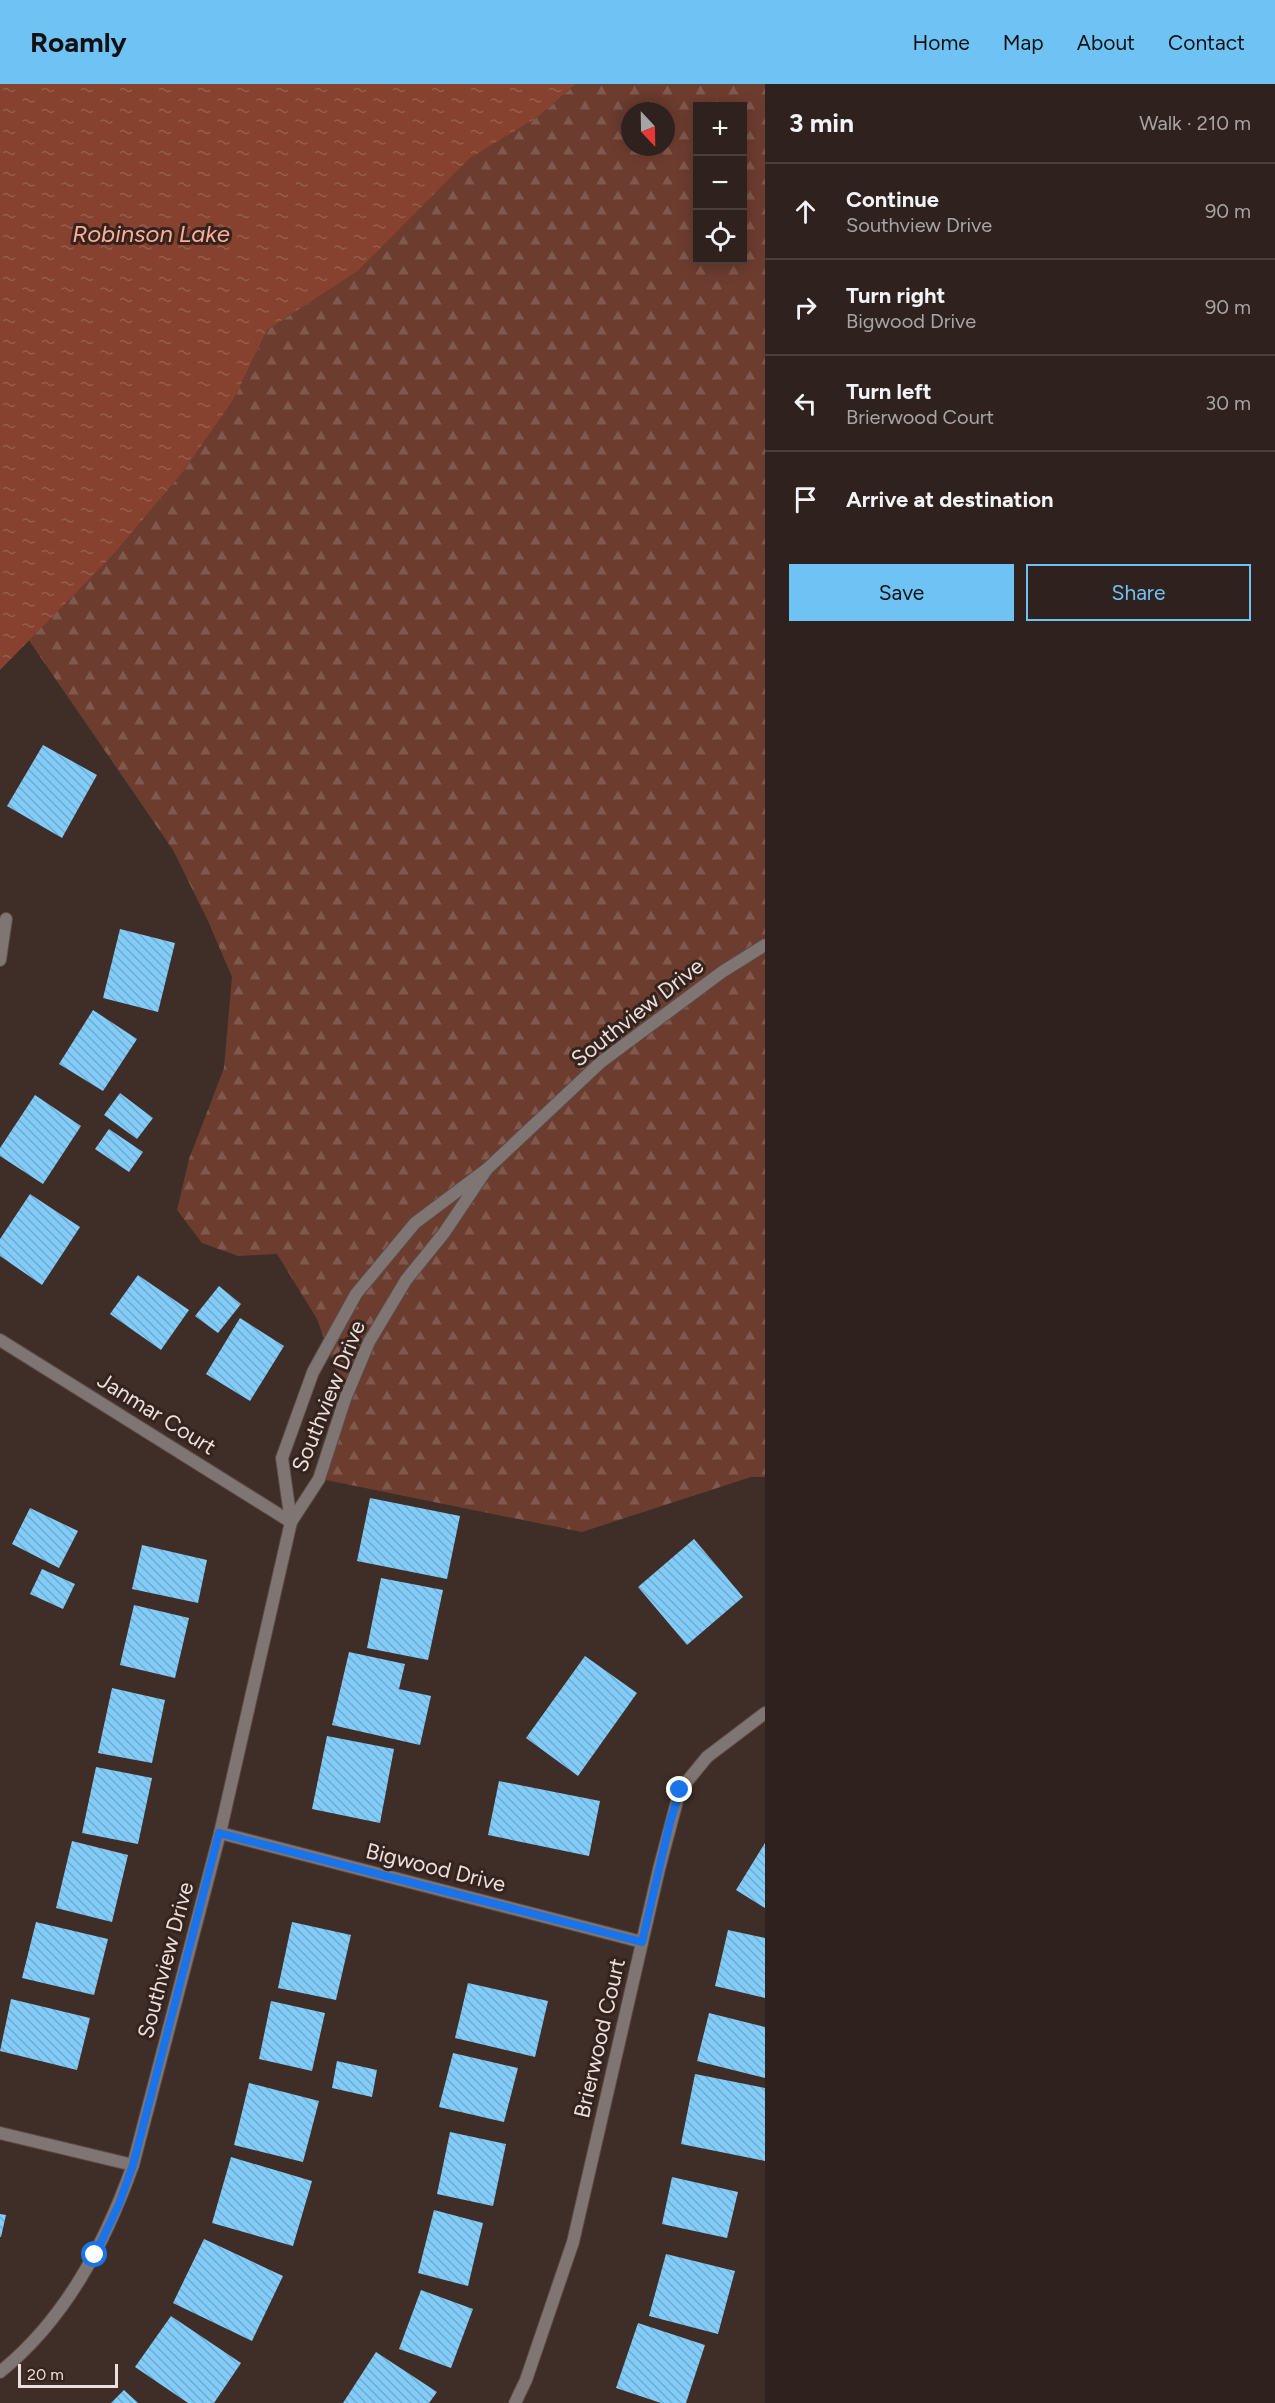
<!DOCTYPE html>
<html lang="en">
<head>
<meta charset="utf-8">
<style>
  body { margin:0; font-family:Figtree,sans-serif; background:#372a27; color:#f1f3f6 }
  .controls { position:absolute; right:18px; top:18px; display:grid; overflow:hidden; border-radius:0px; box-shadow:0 3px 15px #0003 }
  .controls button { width:54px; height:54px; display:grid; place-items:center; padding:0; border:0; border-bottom:2px solid #4a3f3c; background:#2f221e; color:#f1f3f6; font:30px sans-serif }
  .compass { position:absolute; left:621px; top:18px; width:54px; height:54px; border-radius:50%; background:#2f221e; box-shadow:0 3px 15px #0003; rotate:158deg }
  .scale { position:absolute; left:18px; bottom:15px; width:100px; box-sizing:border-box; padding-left:6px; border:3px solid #ece0dc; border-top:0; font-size:16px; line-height:21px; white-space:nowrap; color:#ece0dc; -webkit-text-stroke:4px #35231e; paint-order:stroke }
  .stop { position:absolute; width:18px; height:18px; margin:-14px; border:4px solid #1a73e8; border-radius:50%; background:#fff }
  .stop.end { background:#1a73e8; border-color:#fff; box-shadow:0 2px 6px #0008 }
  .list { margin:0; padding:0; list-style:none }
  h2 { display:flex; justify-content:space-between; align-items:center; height:78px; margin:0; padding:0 24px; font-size:26px }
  h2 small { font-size:20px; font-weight:400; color:#a7a4a4 }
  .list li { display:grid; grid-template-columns:39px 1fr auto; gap:18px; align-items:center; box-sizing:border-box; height:96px; padding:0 24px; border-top:2px solid #4a3f3c }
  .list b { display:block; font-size:22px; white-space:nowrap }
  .list p { margin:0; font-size:20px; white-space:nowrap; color:#a7a4a4 }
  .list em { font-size:20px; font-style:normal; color:#a7a4a4 }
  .actions { display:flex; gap:12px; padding:18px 24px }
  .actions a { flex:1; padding:14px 0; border:2px solid #6ec2f4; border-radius:0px; text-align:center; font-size:21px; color:#6ec2f4 }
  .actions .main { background:#6ec2f4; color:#111 }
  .icon { flex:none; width:33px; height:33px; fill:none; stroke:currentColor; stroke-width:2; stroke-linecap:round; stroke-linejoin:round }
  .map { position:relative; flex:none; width:765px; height:2319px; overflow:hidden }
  header { display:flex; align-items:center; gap:36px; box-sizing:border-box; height:84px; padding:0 30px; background:#6ec2f4; color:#111 }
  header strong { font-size:28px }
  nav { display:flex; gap:33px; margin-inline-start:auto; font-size:21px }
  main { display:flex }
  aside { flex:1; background:#2f221e }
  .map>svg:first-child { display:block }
  .forest { fill:url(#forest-firs); fill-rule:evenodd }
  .water { fill:url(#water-ripples) }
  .building { fill:url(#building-back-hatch) }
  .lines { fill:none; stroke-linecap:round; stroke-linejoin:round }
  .minor-casing { stroke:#5b4a45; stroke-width:14 }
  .tertiary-casing { stroke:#5b4a45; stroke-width:14 }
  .minor { stroke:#7f7573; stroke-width:12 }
  .tertiary { stroke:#7f7573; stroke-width:12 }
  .route { stroke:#1a73e8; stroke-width:8 }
  .labels { text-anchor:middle; stroke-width:6; stroke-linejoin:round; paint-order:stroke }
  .street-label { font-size:22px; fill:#ece0dc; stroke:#35231e }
  .water-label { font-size:24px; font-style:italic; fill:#ffad96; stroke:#35231e }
</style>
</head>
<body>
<header>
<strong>Roamly</strong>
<nav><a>Home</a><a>Map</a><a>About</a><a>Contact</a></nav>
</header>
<main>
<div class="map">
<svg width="765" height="2319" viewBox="0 0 765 2319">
  <defs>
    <pattern id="forest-firs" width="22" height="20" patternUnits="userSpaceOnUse" patternTransform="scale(1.5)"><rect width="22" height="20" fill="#6c3c2f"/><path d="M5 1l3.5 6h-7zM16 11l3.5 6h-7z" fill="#81584d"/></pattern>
    <pattern id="water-ripples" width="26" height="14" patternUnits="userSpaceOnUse" patternTransform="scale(1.5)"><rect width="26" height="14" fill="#86422f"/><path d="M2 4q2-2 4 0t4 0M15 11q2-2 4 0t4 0" fill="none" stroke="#975d4d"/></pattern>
    <pattern id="building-back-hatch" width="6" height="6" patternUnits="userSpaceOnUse" patternTransform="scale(1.5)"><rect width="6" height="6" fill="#82ccfa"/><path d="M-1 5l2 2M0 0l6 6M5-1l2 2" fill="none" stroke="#73aacc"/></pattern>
  </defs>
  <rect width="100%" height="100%" fill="#3f2d28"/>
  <path class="forest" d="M576 0H765V1393H751L582 1448 321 1395 347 1317 317 1235 277 1170 238 1172 202 1159 177 1126 189 1075 224 984 232 893 208 837 173 766 28 555 113 471 183 388 234 315 267 246 358 187 469 75 538 33ZM698 22H742V176H698ZM630 27H666V63H630Z"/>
  <path class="water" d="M0 0H576L538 33 469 75 358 187 267 246 234 315 183 388 113 471 0 586Z"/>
  <g class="building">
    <path d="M43 661 97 691 62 754 7 722Z"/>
    <path d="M120 845 175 859 158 928 103 914Z"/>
    <path d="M93 926 137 955 103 1007 59 980Z"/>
    <path d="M120 1009 153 1034 137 1055 104 1031Z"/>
    <path d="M35 1011 81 1042 43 1100 0 1072V1064Z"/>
    <path d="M109 1045 143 1068 129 1088 95 1065Z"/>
    <path d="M30 1110 80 1143 42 1201 0 1172V1155Z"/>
    <path d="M138 1191 189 1226 161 1266 110 1230Z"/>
    <path d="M219 1202 241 1220 218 1249 195 1232Z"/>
    <path d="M240 1234 284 1262 250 1317 206 1290Z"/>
    <path d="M370 1414 460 1432 447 1495 357 1477Z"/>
    <path d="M30 1424 78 1447 59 1484 12 1460Z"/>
    <path d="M694 1455 743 1513 687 1561 638 1503Z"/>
    <path d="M142 1461 207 1476 198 1519 132 1505Z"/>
    <path d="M42 1485 75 1500 63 1525 30 1510Z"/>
    <path d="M381 1494 443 1506 428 1576 367 1564Z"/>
    <path d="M134 1521 189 1534 175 1594 120 1581Z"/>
    <path d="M349 1568 405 1580 399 1605 431 1612 420 1661 332 1641Z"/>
    <path d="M585 1572 637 1609 578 1692 526 1654Z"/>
    <path d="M112 1604 165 1616 152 1679 98 1669Z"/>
    <path d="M327 1652 394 1665 380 1739 312 1725Z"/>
    <path d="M96 1683 152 1694 138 1760 82 1749Z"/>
    <path d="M499 1697 600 1717 589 1772 488 1751Z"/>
    <path d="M72 1757 128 1771 112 1838 56 1824Z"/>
    <path d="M765 1759V1824L736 1806Z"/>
    <path d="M36 1838 108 1855 94 1911 22 1894Z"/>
    <path d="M292 1838 351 1851 336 1916 278 1904Z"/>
    <path d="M728 1846 765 1854V1914L715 1902Z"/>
    <path d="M468 1899 548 1917 535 1973 455 1954Z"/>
    <path d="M11 1915 90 1934 77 1986 0 1967Z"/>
    <path d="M271 1917 325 1929 312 1987 259 1975Z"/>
    <path d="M709 1929 765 1943V1994L697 1977Z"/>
    <path d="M453 1969 518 1984 504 2038 439 2023Z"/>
    <path d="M337 1977 377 1986 372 2013 332 2004Z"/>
    <path d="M695 1990 765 2004V2077L681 2060Z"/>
    <path d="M249 1999 319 2017 303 2078 234 2061Z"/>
    <path d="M450 2048 506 2060 493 2122 437 2110Z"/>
    <path d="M231 2073 312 2097 293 2162 212 2139Z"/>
    <path d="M672 2093 738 2108 727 2154 662 2140Z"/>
    <path d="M434 2126 483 2139 468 2202 418 2189Z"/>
    <path d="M0 2130 6 2131 1 2153H0Z"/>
    <path d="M204 2155 283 2192 252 2257 173 2219Z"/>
    <path d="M666 2170 735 2187 718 2250 649 2232Z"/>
    <path d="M421 2206 473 2225 451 2284 399 2265Z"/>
    <path d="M171 2232 241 2279 214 2319H188L135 2283Z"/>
    <path d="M638 2239 705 2261 686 2319H661L616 2304Z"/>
    <path d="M376 2268 437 2308 429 2319H343Z"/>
    <path d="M124 2306 138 2319H111Z"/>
  </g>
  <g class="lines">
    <defs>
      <g id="minor">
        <path d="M0 876 6 835"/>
        <path d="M0 1256 291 1438"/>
        <path d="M220 1749 642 1858"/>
        <path d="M0 2049 133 2081"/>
        <path d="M515 2319 526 2296 573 2158 659 1785 680 1706 707 1673 765 1629"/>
      </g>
      <g id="tertiary">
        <path d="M291 1438 282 1374 313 1288 356 1210 415 1139 487 1085 601 978 722 888 765 861"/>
        <path d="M0 2288C66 2235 105 2159 133 2081L220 1749 291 1438 319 1395 345 1315 369 1258 406 1196 444 1149 487 1085"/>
      </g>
    </defs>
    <use href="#minor" class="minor-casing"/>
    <use href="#tertiary" class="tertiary-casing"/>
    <use href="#minor" class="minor"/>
    <use href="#tertiary" class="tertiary"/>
  </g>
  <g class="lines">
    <path class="route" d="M95 2171 119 2120 133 2081 219 1749 642 1858 670 1738 680 1706"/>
  </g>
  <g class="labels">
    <g class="street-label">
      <text transform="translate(637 928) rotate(-38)" y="8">Southview Drive</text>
      <text transform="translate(328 1312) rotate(-68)" y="8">Southview Drive</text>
      <text transform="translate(157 1329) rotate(32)" y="8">Janmar Court</text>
      <text transform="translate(436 1783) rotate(14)" y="8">Bigwood Drive</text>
      <text transform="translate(165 1876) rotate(-75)" y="8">Southview Drive</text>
      <text transform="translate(599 1954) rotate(-77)" y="8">Brierwood Court</text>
    </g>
    <g class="water-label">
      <text x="151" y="158">Robinson Lake</text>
    </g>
  </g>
</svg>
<div class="controls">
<button>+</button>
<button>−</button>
<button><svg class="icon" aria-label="locate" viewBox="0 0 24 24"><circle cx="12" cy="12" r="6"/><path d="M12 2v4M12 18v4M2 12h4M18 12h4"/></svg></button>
</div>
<svg class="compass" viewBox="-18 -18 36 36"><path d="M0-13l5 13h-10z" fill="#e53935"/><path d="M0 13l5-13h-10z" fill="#a7a4a4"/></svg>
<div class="scale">20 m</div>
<div class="stop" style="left:95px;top:2171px"></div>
<div class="stop end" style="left:680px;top:1706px"></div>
</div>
<aside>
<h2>3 min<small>Walk · 210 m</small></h2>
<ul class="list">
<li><svg class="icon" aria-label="ahead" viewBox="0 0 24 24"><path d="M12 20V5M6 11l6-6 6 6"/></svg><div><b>Continue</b><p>Southview Drive</p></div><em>90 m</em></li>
<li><svg class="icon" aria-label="right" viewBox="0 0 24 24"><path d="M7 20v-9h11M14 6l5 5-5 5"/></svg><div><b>Turn right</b><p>Bigwood Drive</p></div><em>90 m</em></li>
<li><svg class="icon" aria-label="left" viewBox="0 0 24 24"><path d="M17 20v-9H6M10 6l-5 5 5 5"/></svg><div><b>Turn left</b><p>Brierwood Court</p></div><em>30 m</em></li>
<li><svg class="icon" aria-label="arrive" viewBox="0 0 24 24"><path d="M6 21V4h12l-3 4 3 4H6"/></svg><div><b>Arrive at destination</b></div></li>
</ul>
<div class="actions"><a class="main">Save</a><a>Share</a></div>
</aside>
</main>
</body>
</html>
